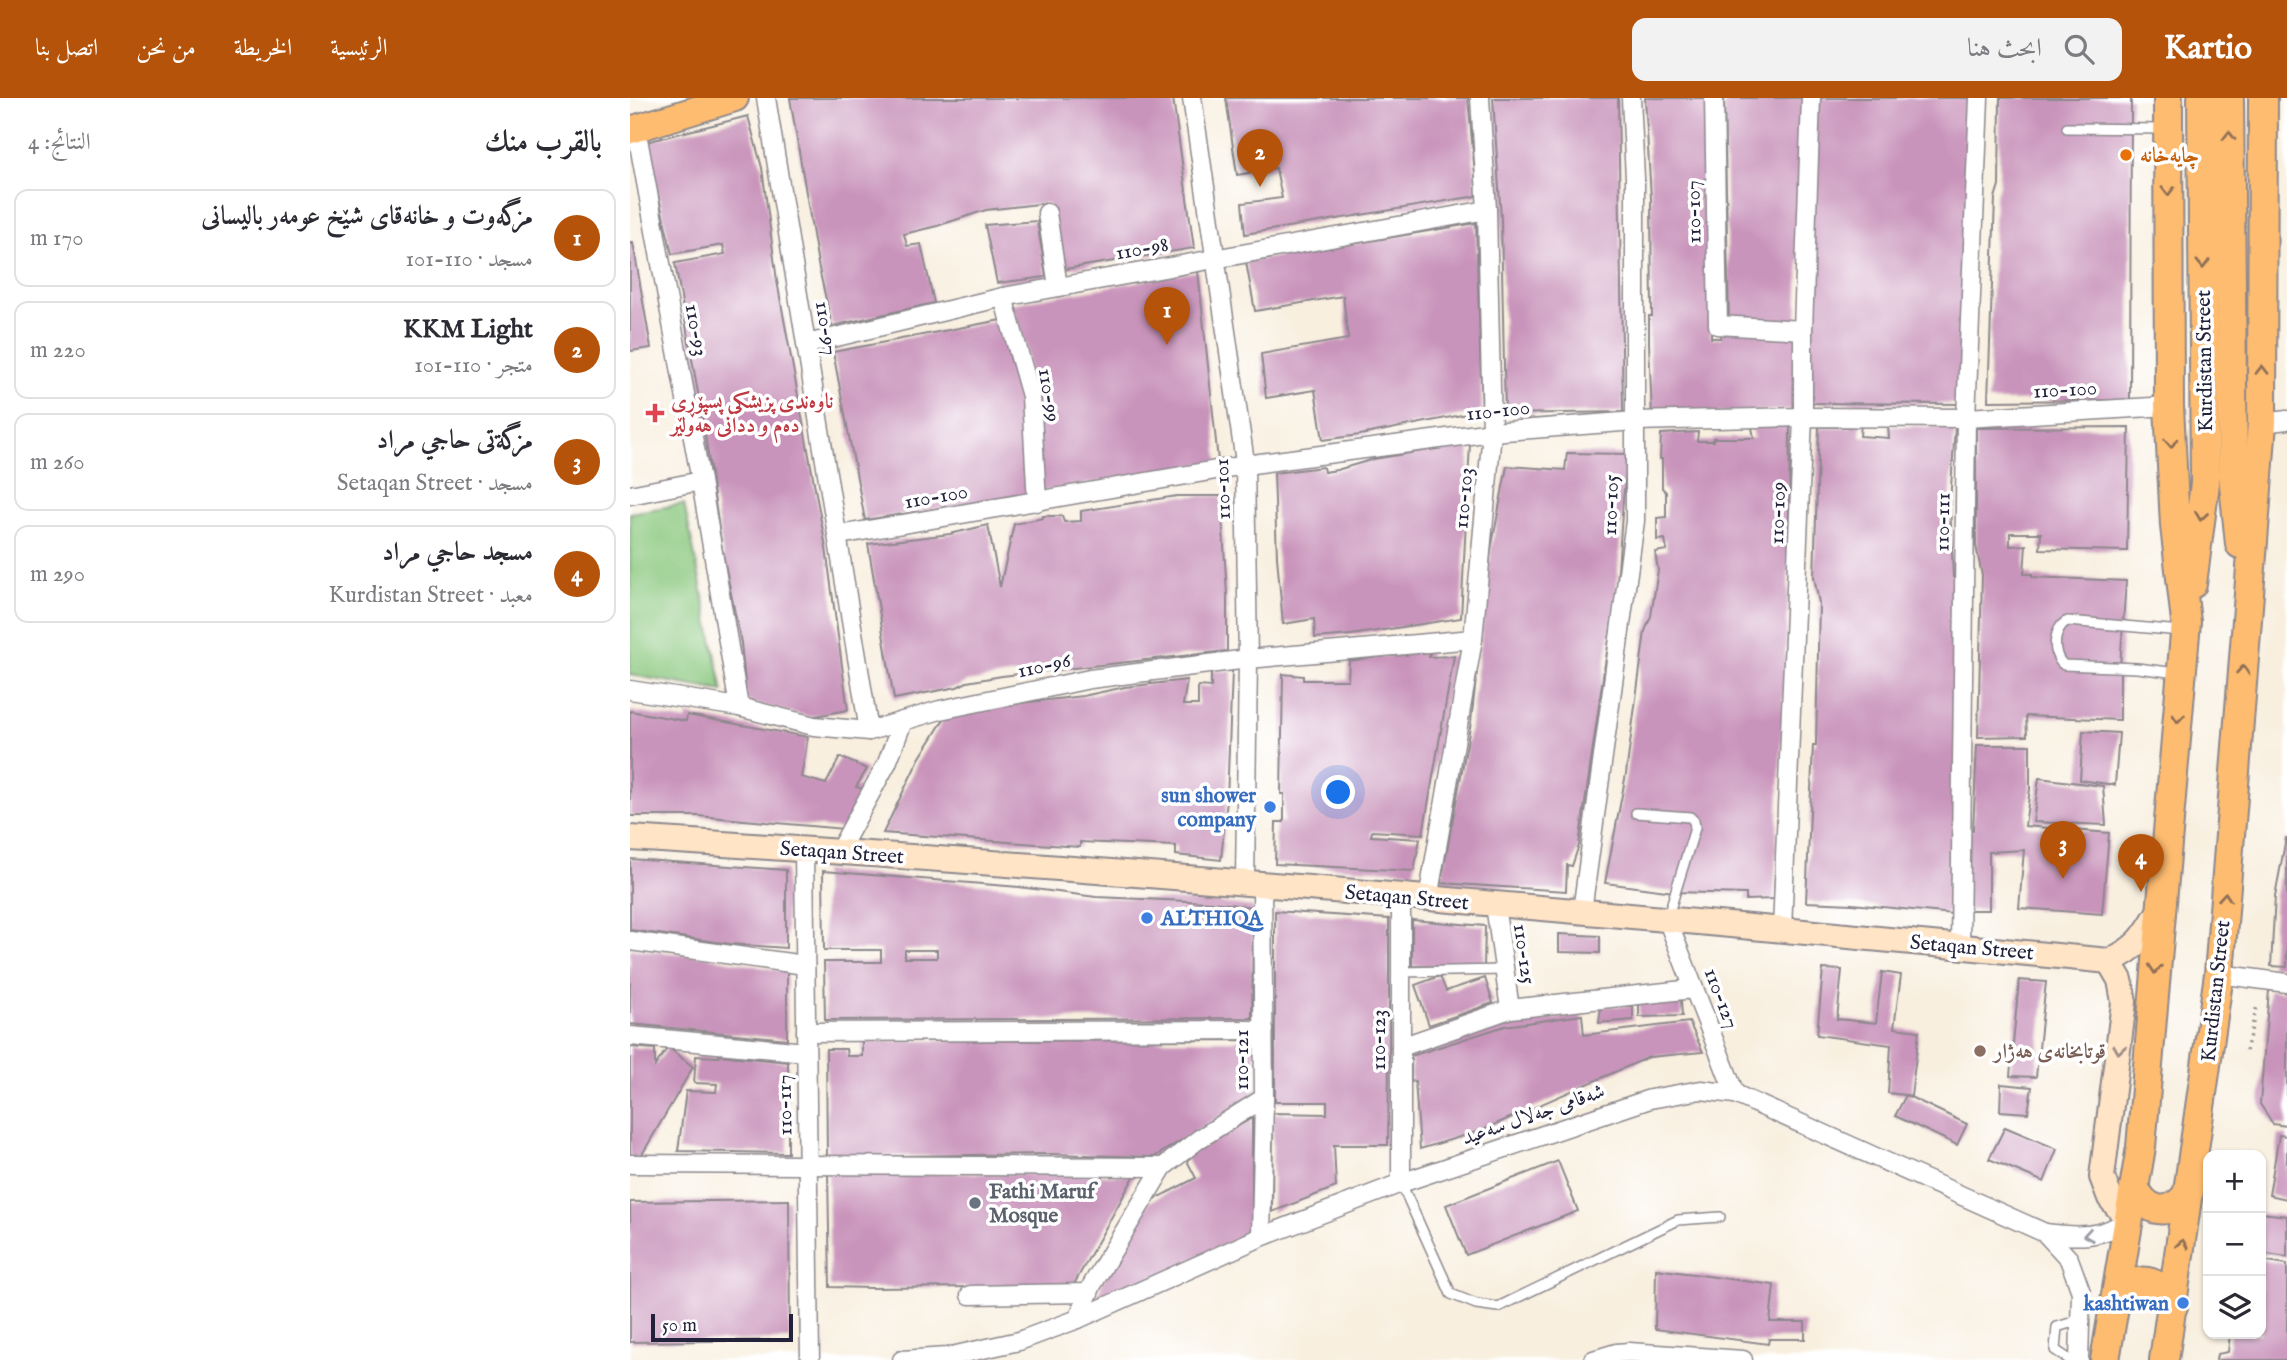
<!DOCTYPE html>
<html lang="ar">
<head>
<meta charset="utf-8">
<style>
  body { margin:0; font-family:"IM FELL English",Amiri,serif; background:#f2f2f3; color:#2b2b33; direction:rtl }
  .controls { position:absolute; right:21px; bottom:21px; display:grid; overflow:hidden; border-radius:14px; box-shadow:0 2px 5px #0004 }
  .controls button { width:63px; height:63px; display:grid; place-items:center; padding:0; border:0; border-bottom:2px solid #e1e1e2; background:#fff; color:#2b2b33; font:35px sans-serif }
  .scale { position:absolute; left:21px; bottom:18px; width:142px; box-sizing:border-box; padding-left:7px; border:4px solid #22223b; border-top:0; font-size:19px; line-height:24px; white-space:nowrap; color:#22223b; -webkit-text-stroke:5px #fff; paint-order:stroke }
  .you { position:absolute; left:709px; top:695px; width:24px; height:24px; margin:-18px; border:5px solid #fff; border-radius:50%; background:#1a73e8; box-shadow:0 0 0 10px #1a73e833 }
  .badge { display:grid; place-items:center; width:46px; height:46px; border-radius:50%; background:#b45309; color:#fff; font-size:23px; font-weight:700 }
  .pin { position:absolute; translate:-50% -58px; filter:drop-shadow(0 2px 4px #0008) }
  .pin::after { content:''; position:absolute; top:37px; width:24px; height:21px; background:inherit; clip-path:polygon(0 0,100% 0,50% 100%) }
  .list { margin:0; padding:0; list-style:none }
  h2 { display:flex; justify-content:space-between; align-items:center; height:91px; margin:0; padding:0 28px; font-size:30px }
  h2 small { font-size:23px; font-weight:400; color:#7c7c81 }
  .list li { display:grid; grid-template-columns:46px 1fr auto; gap:21px; align-items:center; box-sizing:border-box; height:98px; margin:0 14px 14px; padding:0 14px; border:2px solid #e1e1e2; border-radius:14px }
  .list b { display:block; font-size:26px; white-space:nowrap }
  .list p { margin:0; font-size:23px; white-space:nowrap; color:#7c7c81 }
  .list em { font-size:23px; font-style:normal; color:#7c7c81 }
  .icon { flex:none; width:38px; height:38px; fill:none; stroke:currentColor; stroke-width:2; stroke-linecap:round; stroke-linejoin:round }
  .map { position:relative; flex:none; width:1657px; height:1262px; overflow:hidden; direction:ltr }
  header { display:flex; align-items:center; gap:42px; box-sizing:border-box; height:98px; padding:0 35px; background:#b45309; color:#fff }
  header strong { font-size:33px }
  nav { display:flex; gap:38px; margin-inline-start:auto; font-size:24px }
  .search { width:490px; height:63px; background:#f2f2f3; display:flex; align-items:center; gap:18px; box-sizing:border-box; padding:0 24px; border-radius:14px; color:#7c7c81; font-size:26px }
  main { display:flex }
  aside { flex:1; background:#fff }
  .map>svg:first-child { display:block }
  .green { fill:#8ac87e; stroke:#56755c; stroke-width:2 }
  .building { fill:#c994bb; fill-rule:evenodd }
  .lines { fill:none; stroke-linecap:round; stroke-linejoin:round }
  .service-casing { stroke:#8d888d; stroke-width:12 }
  .minor-casing { stroke:#8d888d; stroke-width:21 }
  .secondary-casing { stroke:#8d888d; stroke-width:28 }
  .primary-casing { stroke:#8d888d; stroke-width:30 }
  .trunk-casing { stroke:#8d888d; stroke-width:32 }
  .path { stroke:#8d888d; stroke-width:3.5; stroke-dasharray:2 5; stroke-linecap:butt }
  .service { stroke:#fff; stroke-width:9 }
  .minor { stroke:#fff; stroke-width:18 }
  .secondary { stroke:#ffe4c6; stroke-width:24 }
  .primary { stroke:#febc70; stroke-width:26 }
  .trunk { stroke:#febc70; stroke-width:28 }
  .oneway { stroke:#906f56 }
  .oneway2 { stroke:#9c8d87 }
  .oneway3 { stroke:#9c9ca7 }
  .food-dot { fill:#e8710a; stroke:#fff; stroke-width:2.5 }
  .health-dot { fill:#e0444e; stroke:#fff; stroke-width:2.5 }
  .shop-dot { fill:#3f7fe0; stroke:#fff; stroke-width:2.5 }
  .education-dot { fill:#8d6e63; stroke:#fff; stroke-width:2.5 }
  .worship-dot { fill:#6b7280; stroke:#fff; stroke-width:2.5 }
  .labels { text-anchor:middle; stroke-width:7; stroke-linejoin:round; paint-order:stroke }
  .food-label { font-size:21px; font-weight:bold; fill:#c56008; stroke:#fff; text-anchor:start }
  .street-label { font-size:21px; fill:#22223b; stroke:#fff }
  .health-label { font-size:21px; font-weight:bold; fill:#be3a42; stroke:#fff; text-anchor:start }
  .shop-label { font-size:21px; font-weight:bold; fill:#366cbe; stroke:#fff; text-anchor:end }
  .education-label { font-size:21px; font-weight:bold; fill:#785e54; stroke:#fff; text-anchor:start }
  .worship-label { font-size:21px; font-weight:bold; fill:#5b616d; stroke:#fff; text-anchor:start }
</style>
</head>
<body>
<header>
<strong>Kartio</strong>
<div class="search"><svg class="icon" aria-label="search" viewBox="0 0 24 24"><circle cx="10" cy="10" r="6"/><path d="M15 15l6 6"/></svg>ابحث هنا</div>
<nav><a>الرئيسية</a><a>الخريطة</a><a>من نحن</a><a>اتصل بنا</a></nav>
</header>
<main>
<div class="map">
<svg width="1657" height="1262" viewBox="0 0 1657 1262">
  <rect width="100%" height="100%" fill="#fff"/>
  <filter id="ink" filterUnits="userSpaceOnUse"><feTurbulence type="fractalNoise" baseFrequency=".0143" numOctaves="2"/><feDisplacementMap in="SourceGraphic" scale="14" xChannelSelector="R" yChannelSelector="G"/><feConvolveMatrix kernelMatrix="1 2 1 2 8 2 1 2 1" color-interpolation-filters="sRGB"/></filter>
  <filter id="wash" filterUnits="userSpaceOnUse"><feTurbulence type="fractalNoise" baseFrequency=".00686" numOctaves="4" result="noise"/><feDisplacementMap in="SourceGraphic" scale="28" xChannelSelector="R" yChannelSelector="G"/><feGaussianBlur stdDeviation="1.57" result="paint"/><feColorMatrix in="noise" values="0 0 0 0 0 0 0 0 0 0 0 0 0 0 0 0 0 1.4 0 .05"/><feComposite in="paint" operator="in"/></filter>
  <g filter="url(#wash)">
    <rect width="100%" height="100%" fill="#f8efdf"/>
    <path class="green" d="M54 406 93 593 0 577V415Z"/>
    <g id="blocks">
      <g class="building">
        <path d="M160 0H543L564 150 429 172 417 105 356 112 307 128 274 136 277 148 291 146 304 205 202 228 188 166Z"/>
        <path d="M596 0H838L847 98 615 136 612 105 652 100 646 70 607 77Z"/>
        <path d="M863 0H988L993 314 875 316 871 121Z"/>
        <path d="M1015 0H1080L1081 240H1091L1092 229 1168 235V311L1022 319 1019 245V218H1022L1021 100Z"/>
        <path d="M1094 0H1174L1167 228 1099 225Z"/>
        <path d="M1184 0H1341L1332 306 1176 305Z"/>
        <path d="M1370 0H1501L1500 302 1358 303 1365 100 1369 87Z"/>
        <path d="M118 18 132 70 147 183 196 450 218 612 180 619 117 604 111 545 92 451 73 323 45 165 95 156 93 147 42 156 16 44Z"/>
        <path d="M407 123 416 179 367 185 355 127Z"/>
        <path d="M846 125 852 313 730 337 693 342 685 292 636 300 631 256 718 241 713 198 625 213 616 164Z"/>
        <path d="M0 145H3L21 250 0 253Z"/>
        <path d="M568 173 588 363 410 394 396 249 380 206Z"/>
        <path d="M371 222 381 263 396 302 401 396 235 422 203 254Z"/>
        <path d="M1221 323 1231 325 1230 338 1259 340 1258 328 1325 329 1320 405 1323 479 1333 493 1323 816 1222 806 1176 804 1183 647H1186L1189 505 1184 479 1189 329H1221Z"/>
        <path d="M1121 324 1160 328 1158 503 1144 801 1116 802V796L1044 794 975 785 996 676 1015 533 1021 518 1028 472 1025 454 1037 452 1035 441 1027 442V420L1036 419V394L1032 390V361H1030L1031 336 1068 334 1067 343H1083V340H1124Z"/>
        <path d="M1499 329 1497 453 1410 451 1411 435H1380V448L1396 447 1394 476H1402V479L1496 483 1490 568V622L1396 618 1397 638 1348 639 1352 477 1346 448V330Z"/>
        <path d="M840 345 831 520 721 537 685 540 684 521 653 526 647 459 644 375 693 369 694 374 707 372 744 361Z"/>
        <path d="M937 355 998 356 993 401 986 501 974 572 949 747 942 768 937 767 936 793 811 785 841 624 861 452 877 368 935 372Z"/>
        <path d="M547 398H591L597 497V553L372 578 337 584 327 589 264 601 238 446 320 436 358 427 370 489 384 426 413 420V418H432L434 424 451 423V413Z"/>
        <path d="M778 551H801L799 559 824 558 793 736 742 733 741 738 790 741 784 773 645 766 646 724H654V696H651L653 576 673 578V582H718L719 563 756 558 777 557Z"/>
        <path d="M581 573H602L597 702 591 762 546 757V748L450 744V749L253 735 289 661 319 613 453 598 495 589 557 582 553 607H568V588L581 589Z"/>
        <path d="M0 613 56 623 57 617 178 639 171 679 196 686 210 659 237 671 226 689 237 692 214 731 69 718H0Z"/>
        <path d="M1453 633 1489 635 1485 687 1450 682Z"/>
        <path d="M1347 647H1400V691L1395 728 1479 735 1472 816 1389 810 1394 752 1359 754V812H1334L1336 732H1343Z"/>
        <path d="M1409 680 1473 688 1476 727 1403 724Z"/>
        <path d="M1656 740H1657V869L1641 868 1645 798Z"/>
        <path d="M0 761 156 772V850L100 846 0 832Z"/>
        <path d="M193 773 389 789 466 799 581 804 623 809 622 920 195 922 194 864H251V852H194ZM275 852H307V860H275Z"/>
        <path d="M645 813 759 821V959L758 1047H704L706 1089 642 1114 643 1015 697 1016V1004H645Z"/>
        <path d="M782 822 855 828 854 870 782 868Z"/>
        <path d="M929 836 970 838V855L929 854Z"/>
        <path d="M0 851 74 858 157 874V941L0 926Z"/>
        <path d="M1193 871 1212 872 1207 921 1246 925 1252 874 1271 877 1264 930 1289 933 1281 998 1276 997 1337 1026 1327 1047 1265 1018 1276 997 1258 995 1261 947 1187 937Z"/>
        <path d="M810 878 816 893 855 880 863 905 799 927 785 887Z"/>
        <path d="M1389 882 1416 884 1406 979 1380 978Z"/>
        <path d="M1639 892 1657 894V1028L1643 1026 1630 1006Z"/>
        <path d="M1051 902 1052 918 1009 919V904Z"/>
        <path d="M971 908H1003V922L969 925Z"/>
        <path d="M952 917 954 937 1059 924 1073 954 1019 959 850 1033 790 1051 785 983 781 984V958L875 928Z"/>
        <path d="M624 942 626 996 524 1059 418 1056 197 1059 196 951H216L217 958H232V943Z"/>
        <path d="M0 949 25 951V968L38 949 63 969 10 1060 0 1059Z"/>
        <path d="M89 957 158 964V1055L48 1053 56 993 86 994 87 986 64 985 66 958 89 959Z"/>
        <path d="M1371 986 1402 989 1398 1015 1370 1013Z"/>
        <path d="M622 1020V1135L465 1205 472 1184 519 1104 566 1080 555 1059Z"/>
        <path d="M1375 1029 1427 1051 1414 1084 1359 1061Z"/>
        <path d="M1649 1037 1657 1038V1101L1639 1097Z"/>
        <path d="M928 1063 948 1113 836 1157 816 1107Z"/>
        <path d="M198 1074 505 1077 443 1188 242 1190 200 1189Z"/>
        <path d="M159 1102 160 1242 0 1244V1104Z"/>
        <path d="M1631 1115 1657 1118V1159L1631 1155Z"/>
        <path d="M1631 1162 1657 1166V1262H1586L1587 1256 1598 1254 1600 1236H1631Z"/>
        <path d="M1026 1171 1144 1187 1140 1224H1175V1241H1139L1138 1246 1025 1231Z"/>
      </g>
    </g>
  </g>
  <g filter="url(#ink)">
    <use href="#blocks" fill-opacity="0" stroke="#8d888d" stroke-width="2"/>
    <g class="lines">
      <defs>
        <g id="service">
          <path d="M1437 30 1533 31"/>
          <path d="M1547 575 1507 570 1434 567C1421 558 1423 528 1438 523L1551 533"/>
          <path d="M1006 715 1060 719 1064 723 1065 730 1038 818"/>
          <path d="M771 874 874 872"/>
          <path d="M771 1085 821 1196 846 1206 868 1209 1048 1122 1090 1119"/>
          <path d="M1440 1262 1425 1252 1427 1229 1450 1222"/>
        </g>
        <g id="minor">
          <path d="M136 0 239 633"/>
          <path d="M562 0 615 364 618 561 615 784"/>
          <path d="M1084 0 1088 227 1173 232"/>
          <path d="M6 30 71 383 109 609"/>
          <path d="M417 115 428 189"/>
          <path d="M373 199 401 298 407 404"/>
          <path d="M177 246 373 199 857 112"/>
          <path d="M1632 325 1657 322"/>
          <path d="M0 397 71 383"/>
          <path d="M209 437 615 367 862 334 1005 323 1173 319 1336 320 1539 308"/>
          <path d="M0 592 109 609 184 628 239 633 310 612 460 581 618 561 843 541"/>
          <path d="M174 751 180 1262"/>
          <path d="M209 753 257 665 273 623"/>
          <path d="M771 798V1085"/>
          <path d="M798 801 843 541 862 334 857 112 850 0"/>
          <path d="M865 807 880 911"/>
          <path d="M952 813 1005 423V80L1001 0"/>
          <path d="M1037 821 1105 996"/>
          <path d="M1152 832 1173 319V232L1181 0"/>
          <path d="M0 843 175 867"/>
          <path d="M1330 848 1336 320 1349 0"/>
          <path d="M1589 876 1657 885"/>
          <path d="M176 934 634 932"/>
          <path d="M0 938 176 954"/>
          <path d="M771 949 880 911 1063 891"/>
          <path d="M0 1066 533 1069"/>
          <path d="M1415 1135C1445 1139 1473 1141 1498 1121"/>
          <path d="M631 1139 634 1000 632 786"/>
          <path d="M340 1197 459 1195"/>
          <path d="M448 1221 462 1187 533 1069 569 1041 634 1000"/>
          <path d="M272 1262 317 1259 389 1243 448 1221 631 1139 771 1085 1020 1001 1071 992 1105 996 1415 1135 1439 1161 1451 1194 1449 1262"/>
          <path d="M963 1262 986 1255 999 1254 1113 1262"/>
        </g>
        <g id="secondary">
          <path d="M0 740C494 771 986 815 1479 863 1507 851 1515 838 1530 812"/>
          <path d="M1479 863 1490 882 1494 904 1472 1079 1480 1100 1498 1121"/>
        </g>
        <path id="primary" d="M0 32 105 0"/>
        <g id="trunk">
          <path d="M1599 0 1603 377 1610 446"/>
          <path d="M1562 486 1575 385 1572 0"/>
          <path d="M1504 1089C1518 1117 1541 1119 1559 1094"/>
          <path d="M1486 1200C1506 1175 1530 1179 1543 1208"/>
          <path d="M1475 1262 1511 1049 1556 524 1545 428 1539 308 1538 0"/>
          <path d="M1534 1262 1589 876 1617 522 1632 325 1633 0"/>
        </g>
      </defs>
      <use href="#service" class="service-casing"/>
      <use href="#minor" class="minor-casing"/>
      <use href="#secondary" class="secondary-casing"/>
      <use href="#primary" class="primary-casing"/>
      <use href="#trunk" class="trunk-casing"/>
      <path class="path" d="M1616 953 1627 908"/>
      <use href="#service" class="service"/>
      <use href="#minor" class="minor"/>
      <use href="#secondary" class="secondary"/>
      <use href="#primary" class="primary"/>
      <use href="#trunk" class="trunk"/>
    </g>
    <defs><path id="oneway-chevron" d="M-2-3.5L2.5 0L-2 3.5" fill="none" stroke-width="1.6" stroke-linecap="round" stroke-linejoin="round" transform="scale(1.75)"/></defs>
    <g class="oneway">
      <use href="#oneway-chevron" transform="translate(1599 38) rotate(-90)"/>
      <use href="#oneway-chevron" transform="translate(1538 93) rotate(90)"/>
      <use href="#oneway-chevron" transform="translate(1573 166) rotate(89)"/>
      <use href="#oneway-chevron" transform="translate(1632 272) rotate(-90)"/>
      <use href="#oneway-chevron" transform="translate(1541 345) rotate(87)"/>
      <use href="#oneway-chevron" transform="translate(1571 418) rotate(98)"/>
      <use href="#oneway-chevron" transform="translate(1613 572) rotate(-85)"/>
      <use href="#oneway-chevron" transform="translate(1548 620) rotate(95)"/>
      <use href="#oneway-chevron" transform="translate(1595 799) rotate(-85)"/>
      <use href="#oneway-chevron" transform="translate(1525 871) rotate(95)"/>
      <use href="#oneway-chevron" transform="translate(1552 1146) rotate(-82)"/>
    </g>
    <use class="oneway2" href="#oneway-chevron" transform="translate(1489 951) rotate(98)"/>
    <use class="oneway3" href="#oneway-chevron" transform="translate(1458 1137) rotate(171)"/>
  </g>
  <circle class="food-dot" cx="1496" cy="57" r="7"/>
  <path class="health-dot" d="M21.5 304.5h7v7h7v7h-7v7h-7v-7h-7v-7h7z"/>
  <g class="shop-dot">
    <circle cx="640" cy="709" r="7"/>
    <circle cx="517" cy="820" r="7"/>
    <circle cx="1553" cy="1205" r="7"/>
  </g>
  <circle class="education-dot" cx="1350" cy="953" r="7"/>
  <circle class="worship-dot" cx="345" cy="1105" r="7"/>
  <g class="labels">
    <g class="food-label">
      <text x="1510" y="64">چایەخانە</text>
    </g>
    <g class="street-label">
      <text transform="translate(1063 114) rotate(-91)" y="7">110-107</text>
      <text transform="translate(512 150) rotate(-10)" y="7">110-98</text>
      <text transform="translate(197 230) rotate(81)" y="7">110-97</text>
      <text transform="translate(67 232) rotate(80)" y="7">110-93</text>
      <text transform="translate(1574 263) rotate(-91)" y="7">Kurdistan Street</text>
      <text transform="translate(1435 291) rotate(-3)" y="7">110-100</text>
      <text transform="translate(420 297) rotate(81)" y="7">110-99</text>
      <text transform="translate(868 312) rotate(-6)" y="7">110-100</text>
      <text transform="translate(592 391) rotate(-92)" y="7">110-101</text>
      <text transform="translate(306 398) rotate(-10)" y="7">110-100</text>
      <text transform="translate(833 400) rotate(-85)" y="7">110-103</text>
      <text transform="translate(980 407) rotate(-88)" y="7">110-105</text>
      <text transform="translate(1147 415) rotate(-88)" y="7">110-109</text>
      <text transform="translate(1312 424) rotate(-89)" y="7">110-111</text>
      <text transform="translate(414 567) rotate(-12)" y="7">110-96</text>
      <text transform="translate(212 754) rotate(4)" y="7">Setaqan Street</text>
      <text transform="translate(777 799) rotate(5)" y="7">Setaqan Street</text>
      <text transform="translate(1342 849) rotate(5)" y="7">Setaqan Street</text>
      <text transform="translate(895 856) rotate(82)" y="7">110-125</text>
      <text transform="translate(1585 893) rotate(-84)" y="7">Kurdistan Street</text>
      <text transform="translate(1092 900) rotate(69)" y="7">110-127</text>
      <text transform="translate(748 942) rotate(-90)" y="7">110-123</text>
      <text transform="translate(611 962) rotate(-90)" y="7">110-121</text>
      <text transform="translate(154 1007) rotate(-91)" y="7">110-117</text>
      <text transform="translate(903 1016) rotate(-19)" y="7">شەقامی جەلال سەعید</text>
    </g>
    <g class="health-label">
      <text x="41" y="310">ناوەندی پزیشکی پسپۆڕی<tspan x="41" dy="24">دەم و ددانی هەولێر</tspan></text>
    </g>
    <g class="shop-label">
      <text x="626" y="704">sun shower<tspan x="626" dy="24">company</tspan></text>
      <text x="531" y="827" text-anchor="start">ALTHIQA</text>
      <text x="1539" y="1212">kashtiwan</text>
    </g>
    <g class="education-label">
      <text x="1364" y="960">قوتابخانەی هەژار</text>
    </g>
    <g class="worship-label">
      <text x="359" y="1100">Fathi Maruf<tspan x="359" dy="24">Mosque</tspan></text>
    </g>
  </g>
</svg>
<div class="controls">
<button>+</button>
<button>−</button>
<button><svg class="icon" aria-label="layers" viewBox="0 0 24 24"><path d="M12 4l9 5-9 5-9-5zM3 14l9 5 9-5"/></svg></button>
</div>
<div class="scale">50 m</div>
<div class="you"></div>
<div class="pin badge" style="left:537px;top:247px">1</div>
<div class="pin badge" style="left:630px;top:89px">2</div>
<div class="pin badge" style="left:1433px;top:781px">3</div>
<div class="pin badge" style="left:1511px;top:794px">4</div>
</div>
<aside>
<h2>بالقرب منك<small>النتائج: 4</small></h2>
<ul class="list">
<li><span class="badge">1</span><div><b>مزگەوت و خانەقای شێخ عومەر بالیسانی</b><p>مسجد · 110-101</p></div><em>170 m</em></li>
<li><span class="badge">2</span><div><b>KKM Light</b><p>متجر · 110-101</p></div><em>220 m</em></li>
<li><span class="badge">3</span><div><b>مزگةتی حاجي مراد</b><p>مسجد · Setaqan Street</p></div><em>260 m</em></li>
<li><span class="badge">4</span><div><b>مسجد حاجي مراد</b><p>معبد · Kurdistan Street</p></div><em>290 m</em></li>
</ul>
</aside>
</main>
</body>
</html>
